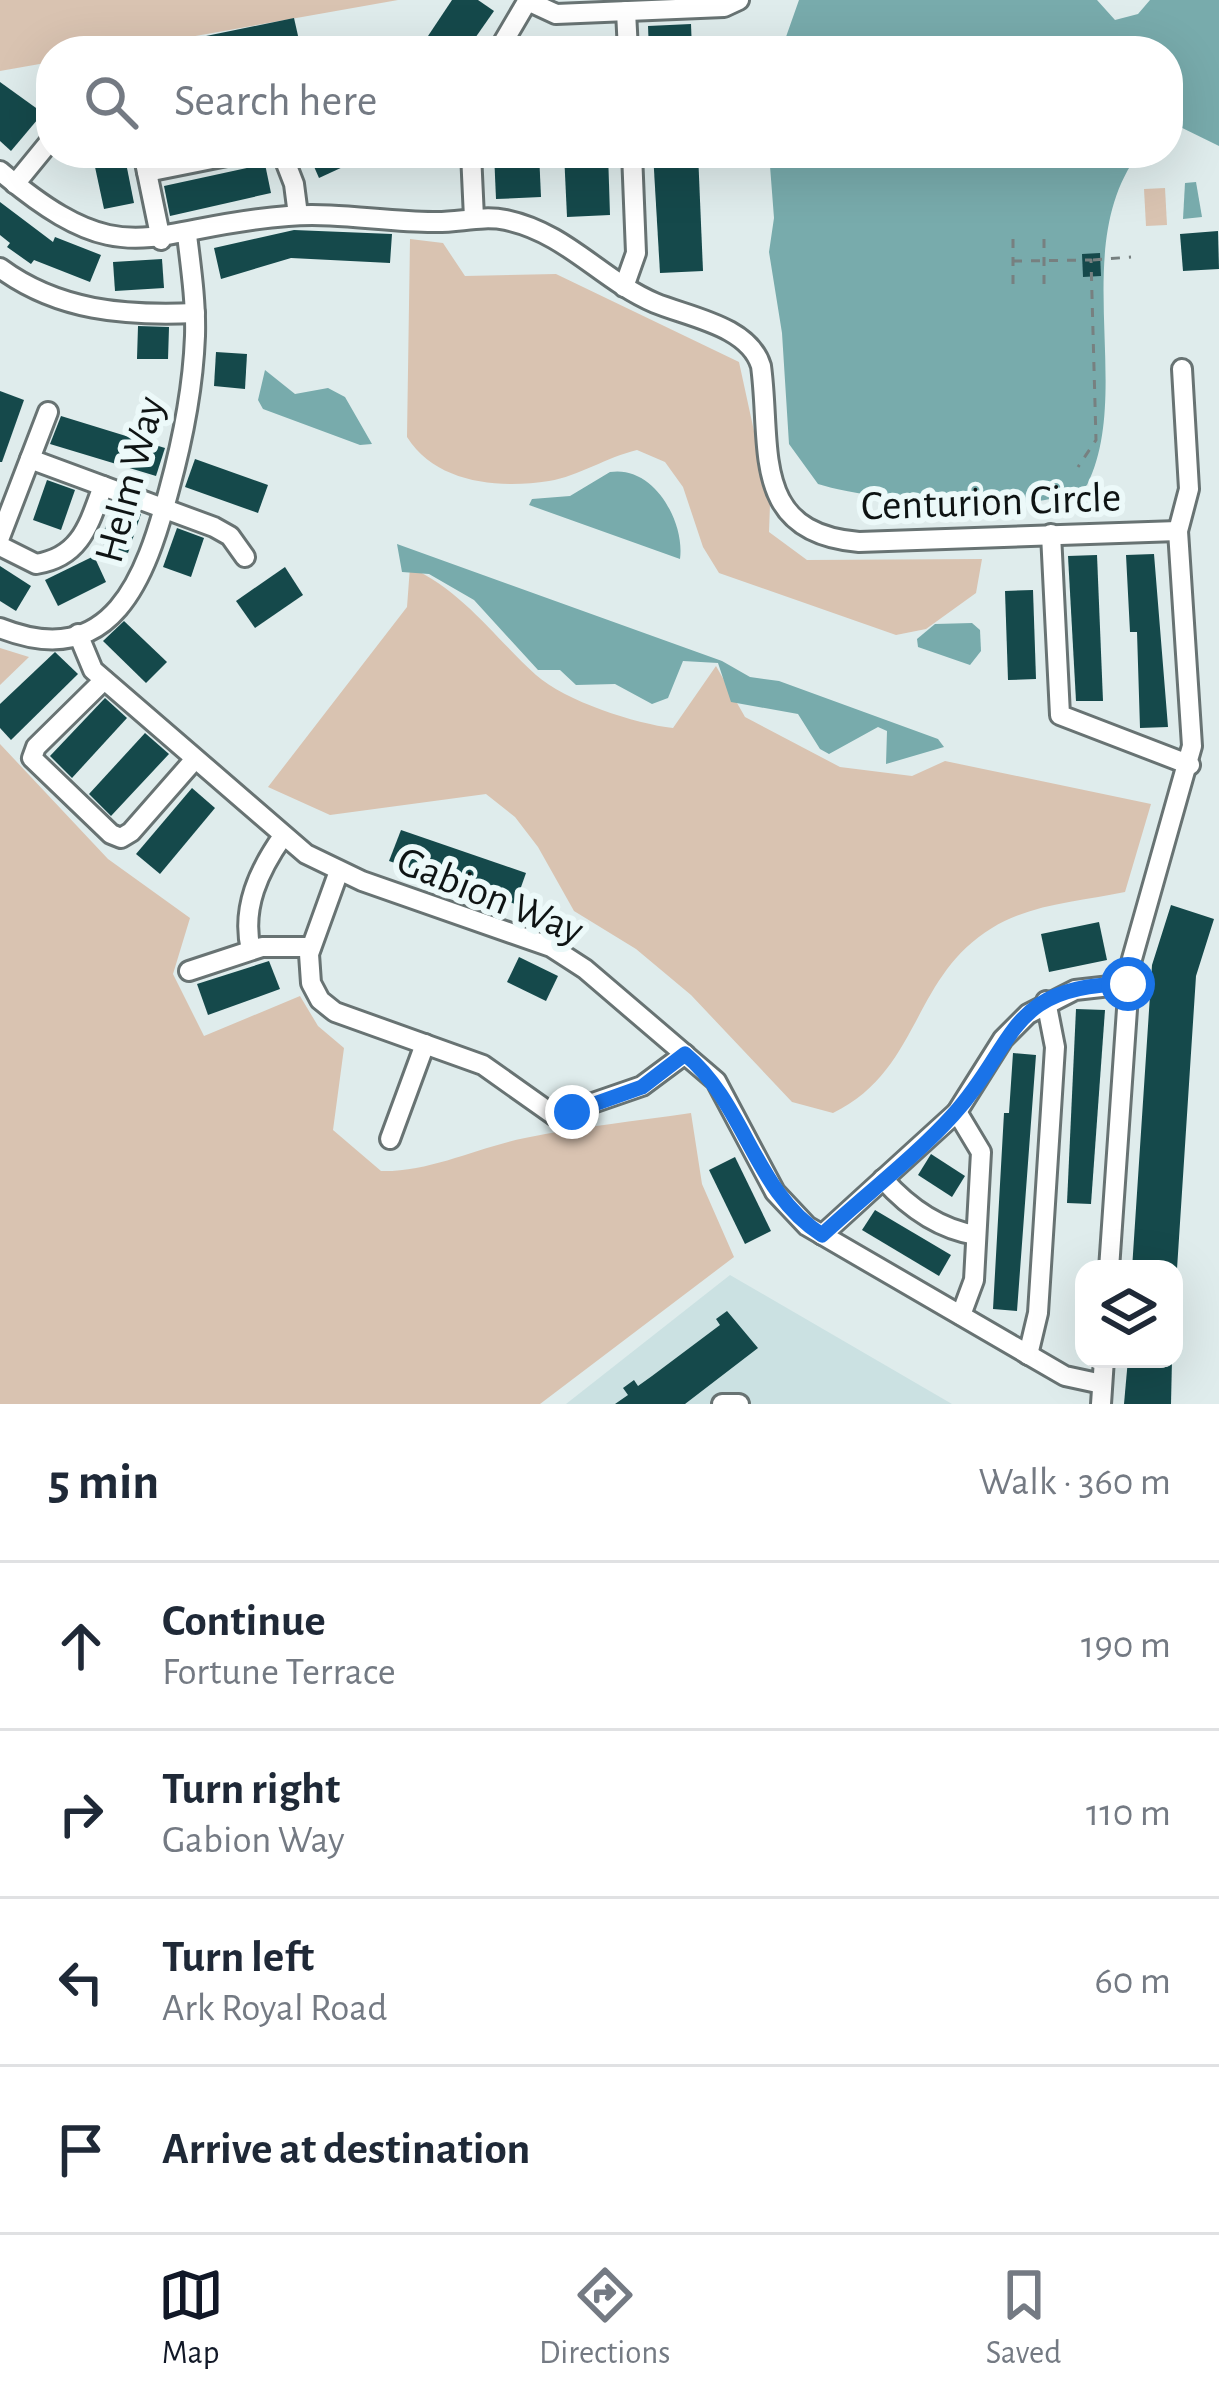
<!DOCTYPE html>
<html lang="en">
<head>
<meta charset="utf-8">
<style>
  body { margin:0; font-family:"Alegreya Sans",sans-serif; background:#f2f2f3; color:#1f2937 }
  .controls { position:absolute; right:36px; bottom:36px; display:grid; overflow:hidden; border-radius:24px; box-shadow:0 12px 48px #0002 }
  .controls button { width:108px; height:108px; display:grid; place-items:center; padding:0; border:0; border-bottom:3px solid #e0e1e3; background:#fff; color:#1f2937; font:60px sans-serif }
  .stop { position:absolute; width:36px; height:36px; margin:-27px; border:9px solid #1a73e8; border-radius:50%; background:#fff }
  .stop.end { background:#1a73e8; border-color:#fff; box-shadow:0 3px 12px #0008 }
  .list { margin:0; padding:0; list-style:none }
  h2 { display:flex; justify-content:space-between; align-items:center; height:156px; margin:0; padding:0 48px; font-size:51px }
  h2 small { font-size:39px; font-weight:400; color:#747a83 }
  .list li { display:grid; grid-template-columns:78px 1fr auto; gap:36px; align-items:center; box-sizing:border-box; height:168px; padding:0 48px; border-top:3px solid #e0e1e3 }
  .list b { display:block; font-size:45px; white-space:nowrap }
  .list p { margin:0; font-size:39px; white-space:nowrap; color:#747a83 }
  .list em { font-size:39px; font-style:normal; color:#747a83 }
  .icon { flex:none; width:66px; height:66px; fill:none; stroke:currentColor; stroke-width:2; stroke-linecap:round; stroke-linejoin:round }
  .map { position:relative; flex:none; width:1219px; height:1404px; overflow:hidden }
  .search { position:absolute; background:#fff; box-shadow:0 12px 48px #0002; left:36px; right:36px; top:36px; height:132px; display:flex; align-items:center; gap:30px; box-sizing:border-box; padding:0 42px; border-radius:48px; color:#747a83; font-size:45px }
  .sheet { height:828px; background:#fff }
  nav { display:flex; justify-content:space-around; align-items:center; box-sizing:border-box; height:168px; border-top:3px solid #e0e1e3; background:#fff; font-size:33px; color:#747a83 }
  nav a { display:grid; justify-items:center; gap:6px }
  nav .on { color:#111827 }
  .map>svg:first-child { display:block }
  .built { fill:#cbe1e2 }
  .green { fill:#d9c3b1 }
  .water { fill:#78abac }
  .building { fill:#15494b }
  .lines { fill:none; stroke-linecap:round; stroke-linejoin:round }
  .minor-casing { stroke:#687373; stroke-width:24 }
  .path { stroke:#778080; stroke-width:3; stroke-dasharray:9 9; stroke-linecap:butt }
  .minor { stroke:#fff; stroke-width:18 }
  .route { stroke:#1a73e8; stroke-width:15 }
  .labels { text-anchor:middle; stroke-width:12; stroke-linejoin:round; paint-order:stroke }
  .street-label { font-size:42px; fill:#0f1414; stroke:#ecf9f9 }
</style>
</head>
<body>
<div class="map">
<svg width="1219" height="1404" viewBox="0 0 1219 1404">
  <rect width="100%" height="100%" fill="#dfecec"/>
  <path class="built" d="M730 1275 952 1404H566Z"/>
  <g class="green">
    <path d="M0 0H398L111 51H51V62L0 71Z"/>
    <path d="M1165 188 1167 225 1146 226 1144 189Z"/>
    <path d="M410 239 443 243 465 276 556 274 739 362 770 505 769 532 807 560 982 559 976 593 926 629 896 635 719 573 703 547 683 487 665 462 637 450C607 457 579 476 549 481 498 489 436 483 407 437Z"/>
    <path d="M410 567C464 592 494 637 536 675 565 701 636 724 673 728L716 666 745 717 840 767 912 776 945 761 1151 804 1125 892C1082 901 1030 904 992 928 911 977 921 1070 833 1113L792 1102 691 995 636 949 574 911 538 847 515 817 486 794 330 815 268 787 407 607Z"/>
    <path d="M0 648 29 657 0 685Z"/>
    <path d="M0 744 108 859 190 918 173 974 204 1036 300 996 318 1026 344 1048 333 1130 381 1171C431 1172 475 1148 525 1138 579 1127 636 1121 691 1113L702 1184 734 1257 540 1404H0Z"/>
  </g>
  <g class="water">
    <path d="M799 0H1097L1115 20 1138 14 1150 0H1219V146L1168 121V51H781Z"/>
    <path d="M769 153H1139C1068 247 1134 390 1087 485 1044 519 870 501 818 484L789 444 782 333 769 252 774 218Z"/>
    <path d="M1196 182 1202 217 1183 219 1185 183Z"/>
    <path d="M265 370 295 394 328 388 345 397 372 444 360 445 263 409 258 400Z"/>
    <path d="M610 472C654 465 685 522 680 559L529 505 532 499 570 496Z"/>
    <path d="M397 544 722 661 750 677 779 681 938 739 944 747 886 764 887 731 878 727 829 754 820 749 798 714 731 702 718 663 683 661 668 698 652 704 615 684 576 685 560 670H538L474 600 429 574 402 572Z"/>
    <path d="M972 623 980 630 981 651 970 665 918 647 917 639 935 624Z"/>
  </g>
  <g class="building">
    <path d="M452 0H478L494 11 466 51H418Z"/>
    <path d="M294 18 301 49 175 51V46L206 36Z"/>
    <path d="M691 24 692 51H649L648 26Z"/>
    <path d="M607 36 608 51H534L533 37Z"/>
    <path d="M0 82 43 113 11 151 0 141Z"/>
    <path d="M92 153H124L134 203 104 209Z"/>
    <path d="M308 153H339L345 166 319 178Z"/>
    <path d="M494 153H539L541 197 496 199Z"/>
    <path d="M564 153H608L610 215 567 217Z"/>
    <path d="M653 153H698L703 271 660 273Z"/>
    <path d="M265 164 271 193 170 216 164 186Z"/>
    <path d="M0 202 53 242 55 237 101 255 90 282 34 260 31 264 7 247 10 243 0 235Z"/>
    <path d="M294 230 392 234 390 263 291 258 221 279 214 248Z"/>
    <path d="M1218 231 1219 269 1183 271 1180 234Z"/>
    <path d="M1100 253 1101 276 1083 277 1082 254Z"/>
    <path d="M162 259 164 288 115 291 113 262Z"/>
    <path d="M138 326 169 327 168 359H137Z"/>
    <path d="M216 352 247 354 245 389 214 386Z"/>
    <path d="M0 391 24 400 2 462H0Z"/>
    <path d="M61 416 165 448 156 476 50 444Z"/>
    <path d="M195 459 268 485 258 513 185 487Z"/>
    <path d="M47 480 75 490 61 530 33 520Z"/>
    <path d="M113 504 141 514 128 553 100 543Z"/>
    <path d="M177 528 204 538 191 577 163 567Z"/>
    <path d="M1154 554 1168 727 1140 728 1137 632H1130L1126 555Z"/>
    <path d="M1097 555 1103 701H1076L1068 556Z"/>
    <path d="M94 556 106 582 58 606 45 580Z"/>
    <path d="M0 566 31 586 16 611 0 601Z"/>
    <path d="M285 567 303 595 255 628 236 601Z"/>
    <path d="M1033 590 1036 679 1008 680 1005 591Z"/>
    <path d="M124 621 167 662 146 683 103 641Z"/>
    <path d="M55 652 78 674 11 740 0 728V704Z"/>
    <path d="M105 698 127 718 72 778 50 756Z"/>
    <path d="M145 733 169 754 111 816 89 794Z"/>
    <path d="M192 788 215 808 160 874 136 854Z"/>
    <path d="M401 830 526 873 515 904 389 861Z"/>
    <path d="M1171 905 1214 919 1196 976 1177 1269H1132L1152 965Z"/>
    <path d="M1099 922 1107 960 1049 972 1041 934Z"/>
    <path d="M519 957 558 976 546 1001 507 982Z"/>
    <path d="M269 961 280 989 208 1015 197 984Z"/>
    <path d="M1076 1009 1105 1010 1091 1204 1067 1203Z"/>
    <path d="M1013 1053 1036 1055 1017 1311 993 1309 1004 1113H1009Z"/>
    <path d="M931 1154 965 1176 952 1197 918 1175Z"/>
    <path d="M735 1157 771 1231 745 1244 709 1170Z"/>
    <path d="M875 1210 951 1255 939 1276 862 1230Z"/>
    <path d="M727 1311 758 1348 685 1404H615L628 1395 623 1388 634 1380 638 1386 652 1376 720 1325 716 1319Z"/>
    <path d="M1128 1359H1172L1171 1404H1124Z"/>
  </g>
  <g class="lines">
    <defs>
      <g id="minor">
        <path d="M528 1 556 14 724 7 739 0"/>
        <path d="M626 11 628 51"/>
        <path d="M498 51 528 0"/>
        <path d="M143 153 161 240"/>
        <path d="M282 153 294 184 298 215"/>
        <path d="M471 153 474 218"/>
        <path d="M0 171C127 279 148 226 288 216 336 212 385 222 433 222 458 223 481 215 506 220 567 233 601 280 655 303 689 317 749 326 761 366 772 447 749 533 859 542L1178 531"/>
        <path d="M147 172 242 153"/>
        <path d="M15 184 51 140"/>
        <path d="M0 268C58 311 125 316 195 313"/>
        <path d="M624 287 636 253 632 153"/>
        <path d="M30 459 214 527 230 536 245 557"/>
        <path d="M1051 534 1060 715 1190 765"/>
        <path d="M0 537 48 412"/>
        <path d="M0 546 36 564C81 557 89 524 103 486"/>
        <path d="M0 628C113 673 146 576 169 490 183 439 193 389 195 336 196 302 191 268 187 235"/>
        <path d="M78 634 93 670 306 854 362 881 551 947 585 969 716 1081 775 1192 807 1226 1065 1376 1102 1384"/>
        <path d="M104 680 36 747 32 758 111 834 121 838 131 832 195 759"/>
        <path d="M339 871 309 954 311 983 320 1000 335 1012 483 1065 555 1116 642 1086 685 1054"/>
        <path d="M251 950C241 908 259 870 283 836"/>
        <path d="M189 971 262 947H311"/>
        <path d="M957 1112 981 1152 974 1280 961 1315"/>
        <path d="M390 1139 425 1044"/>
        <path d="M883 1179C908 1207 938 1229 976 1235"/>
        <path d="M822 1235 957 1112 1003 1039 1028 1014 1075 990 1128 984"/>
        <path d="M1109 1269 1130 966 1192 746 1178 531 1189 489 1182 369"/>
        <path d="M1028 1355 1038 1313 1055 1047 1046 1001"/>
        <path d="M722 1404H739"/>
        <path d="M1101 1404 1104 1359"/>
      </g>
    </defs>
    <use href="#minor" class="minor-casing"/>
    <g class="path">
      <path d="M1093 260 1131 257"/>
      <path d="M1013 261 1091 260 1096 440 1078 467"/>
      <path d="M1013 284V237"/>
      <path d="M1044 284V237"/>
    </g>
    <use href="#minor" class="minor"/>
  </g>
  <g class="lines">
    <path class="route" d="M572 1112 642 1087 685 1054C746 1105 754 1192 822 1235 865 1195 914 1158 953 1115 1017 1045 1006 984 1128 984"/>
  </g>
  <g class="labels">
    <g class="street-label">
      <text transform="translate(128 479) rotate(-75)" y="15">Helm Way</text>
      <text transform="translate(991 500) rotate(-2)" y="15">Centurion Circle</text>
      <text transform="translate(491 894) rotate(22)" y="15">Gabion Way</text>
    </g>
  </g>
</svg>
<div class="controls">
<button><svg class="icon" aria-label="layers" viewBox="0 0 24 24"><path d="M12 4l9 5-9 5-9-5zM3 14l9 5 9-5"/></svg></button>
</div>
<div class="stop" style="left:1128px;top:984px"></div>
<div class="stop end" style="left:572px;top:1112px"></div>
<div class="search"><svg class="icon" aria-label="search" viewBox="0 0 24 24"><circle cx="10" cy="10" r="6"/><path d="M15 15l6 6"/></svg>Search here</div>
</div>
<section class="sheet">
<h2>5 min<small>Walk · 360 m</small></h2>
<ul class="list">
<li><svg class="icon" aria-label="ahead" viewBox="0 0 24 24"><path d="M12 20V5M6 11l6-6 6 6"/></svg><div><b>Continue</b><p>Fortune Terrace</p></div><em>190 m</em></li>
<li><svg class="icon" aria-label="right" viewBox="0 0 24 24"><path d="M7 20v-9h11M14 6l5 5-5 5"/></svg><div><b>Turn right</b><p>Gabion Way</p></div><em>110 m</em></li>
<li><svg class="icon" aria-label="left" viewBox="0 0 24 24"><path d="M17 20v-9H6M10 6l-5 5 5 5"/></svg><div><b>Turn left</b><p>Ark Royal Road</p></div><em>60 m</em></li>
<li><svg class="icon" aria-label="arrive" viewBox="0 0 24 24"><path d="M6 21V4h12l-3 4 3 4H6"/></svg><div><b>Arrive at destination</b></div></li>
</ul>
</section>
<nav>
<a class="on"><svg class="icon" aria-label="map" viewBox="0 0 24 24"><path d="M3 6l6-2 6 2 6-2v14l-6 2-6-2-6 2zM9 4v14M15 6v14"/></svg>Map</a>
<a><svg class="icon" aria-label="directions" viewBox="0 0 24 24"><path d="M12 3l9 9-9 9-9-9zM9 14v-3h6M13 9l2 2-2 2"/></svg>Directions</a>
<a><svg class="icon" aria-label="saved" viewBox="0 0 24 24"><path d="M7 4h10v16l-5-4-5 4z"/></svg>Saved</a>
</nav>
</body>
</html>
